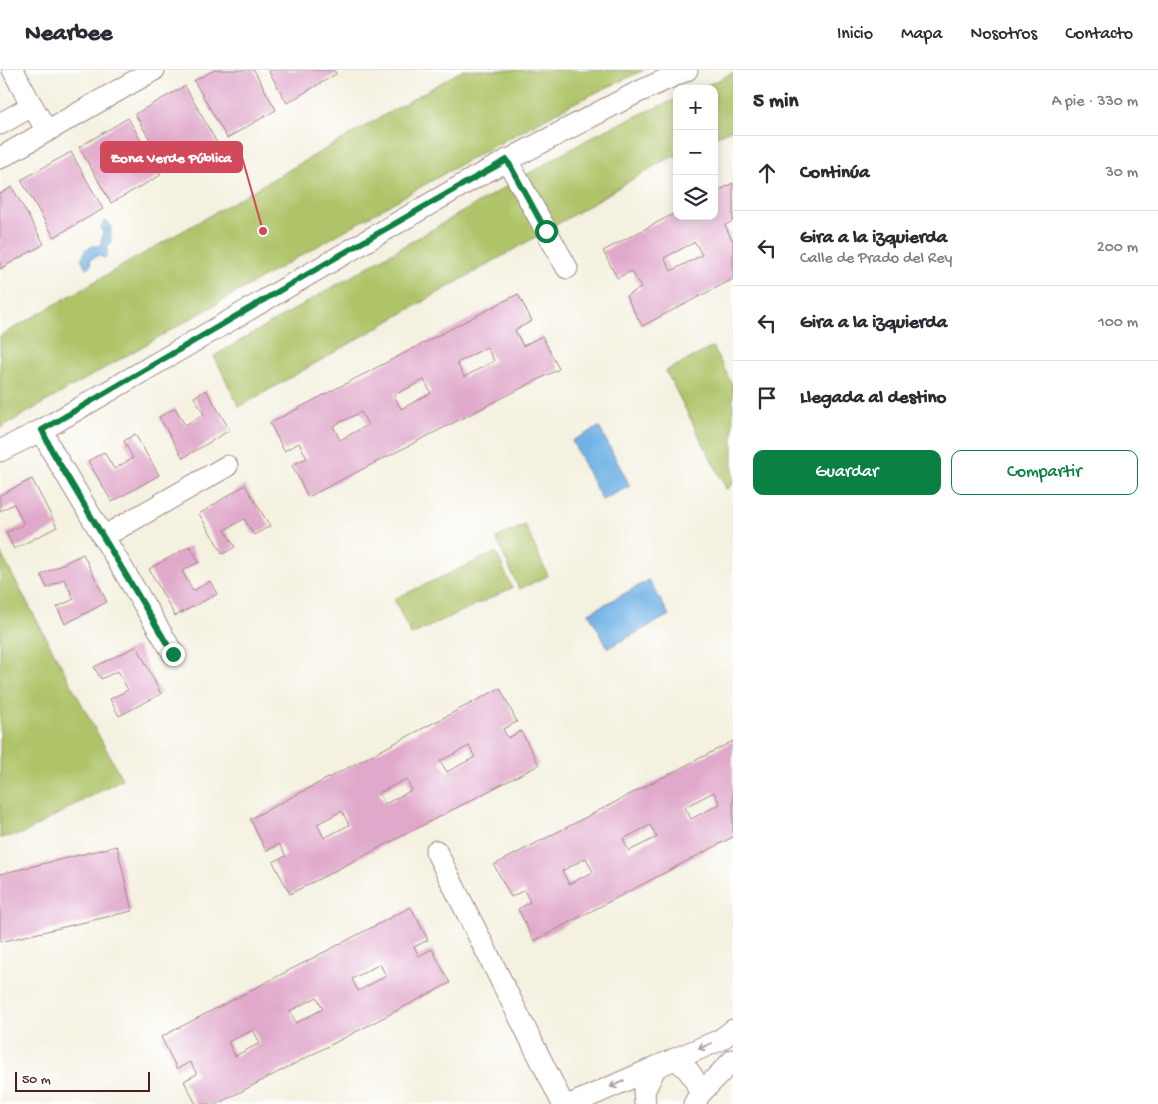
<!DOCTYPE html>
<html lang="es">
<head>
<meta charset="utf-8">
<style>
  body { margin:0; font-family:"Gochi Hand",sans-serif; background:#f2f2f3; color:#2b2b33 }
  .controls { position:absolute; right:15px; top:15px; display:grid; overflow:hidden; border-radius:10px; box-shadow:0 2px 12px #0003 }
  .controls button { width:45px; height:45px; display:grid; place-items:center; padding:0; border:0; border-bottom:1px solid #e1e1e2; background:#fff; color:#2b2b33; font:25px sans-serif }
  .scale { position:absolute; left:15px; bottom:12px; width:135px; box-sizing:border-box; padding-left:5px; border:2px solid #4a1f2b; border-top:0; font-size:14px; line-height:18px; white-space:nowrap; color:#4a1f2b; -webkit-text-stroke:4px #fff; paint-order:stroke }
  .stop { position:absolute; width:15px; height:15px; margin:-11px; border:4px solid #0b8043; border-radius:50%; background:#fff }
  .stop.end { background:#0b8043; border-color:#fff; box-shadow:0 1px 5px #0008 }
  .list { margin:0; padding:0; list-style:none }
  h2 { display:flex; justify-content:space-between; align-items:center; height:65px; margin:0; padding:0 20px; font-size:21px }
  h2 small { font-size:16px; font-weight:400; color:#7c7c81 }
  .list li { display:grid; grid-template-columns:32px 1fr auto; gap:15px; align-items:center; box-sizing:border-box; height:75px; padding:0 20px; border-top:1px solid #e1e1e2 }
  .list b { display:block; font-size:19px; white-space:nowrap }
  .list p { margin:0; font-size:16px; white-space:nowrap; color:#7c7c81 }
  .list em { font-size:16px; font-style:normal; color:#7c7c81 }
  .actions { display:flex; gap:10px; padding:15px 20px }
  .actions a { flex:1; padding:11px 0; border:1px solid #0b8043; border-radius:10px; text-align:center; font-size:18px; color:#0b8043 }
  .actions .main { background:#0b8043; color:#fff }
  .icon { flex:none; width:28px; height:28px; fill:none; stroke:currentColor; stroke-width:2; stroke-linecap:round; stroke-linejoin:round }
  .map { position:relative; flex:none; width:733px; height:1034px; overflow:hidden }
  header { display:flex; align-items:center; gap:30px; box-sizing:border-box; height:70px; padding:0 25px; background:#fff; border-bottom:1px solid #e1e1e2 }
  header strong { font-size:24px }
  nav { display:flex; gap:28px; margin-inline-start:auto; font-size:18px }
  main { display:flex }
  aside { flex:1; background:#fff }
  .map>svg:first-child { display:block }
  .green { fill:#afc469; stroke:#7c724a }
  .water { fill:#71b2e5; stroke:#5e6888 }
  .building { fill:#e0a8ca; fill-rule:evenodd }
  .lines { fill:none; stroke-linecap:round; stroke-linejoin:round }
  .minor-casing { stroke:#9f8886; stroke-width:23 }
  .minor { stroke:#fff; stroke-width:21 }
  .oneway { stroke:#ae9aa0 }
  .route { stroke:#0b8043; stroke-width:6 }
  .leader { fill:none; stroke:#d1495b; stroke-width:2 }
  .callout-dot { fill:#d1495b; stroke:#fff; stroke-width:2 }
  .callout { fill:#d1495b; stroke:#d1495b; stroke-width:2 }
  .callout-label { font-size:15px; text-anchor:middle; font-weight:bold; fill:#fff }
</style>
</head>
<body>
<header>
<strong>Nearbee</strong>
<nav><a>Inicio</a><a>Mapa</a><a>Nosotros</a><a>Contacto</a></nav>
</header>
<main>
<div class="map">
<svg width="733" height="1034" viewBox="0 0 733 1034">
  <rect width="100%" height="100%" fill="#fff"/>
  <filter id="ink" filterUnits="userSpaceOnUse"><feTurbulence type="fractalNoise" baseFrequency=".02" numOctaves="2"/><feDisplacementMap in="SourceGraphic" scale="10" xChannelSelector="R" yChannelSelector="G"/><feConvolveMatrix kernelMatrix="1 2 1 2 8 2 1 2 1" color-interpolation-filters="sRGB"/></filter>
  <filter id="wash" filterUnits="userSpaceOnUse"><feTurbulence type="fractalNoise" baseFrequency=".0096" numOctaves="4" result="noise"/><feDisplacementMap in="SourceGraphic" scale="20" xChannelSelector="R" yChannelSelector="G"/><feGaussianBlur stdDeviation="1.12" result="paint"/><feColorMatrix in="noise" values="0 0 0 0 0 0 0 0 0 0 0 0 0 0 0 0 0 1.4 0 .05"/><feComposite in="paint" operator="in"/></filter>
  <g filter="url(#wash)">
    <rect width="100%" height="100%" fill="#f4f1e0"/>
    <g class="green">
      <path d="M463 0H644L576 32 466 91 0 358V266Z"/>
      <path d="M733 3V59L714 67V19H699Z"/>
      <path d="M677 29V85L663 91 546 161 239 337 214 286 595 65 645 42Z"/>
      <path d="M713 277 733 316V413L727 420 666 301Z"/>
      <path d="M525 455 548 506 519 519 496 468Z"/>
      <path d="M0 482 122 709 22 764 0 768Z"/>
      <path d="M496 482 512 518 411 565 394 529Z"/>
    </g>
    <g class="water">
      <path d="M105 151 109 153C112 160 110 166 111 173L107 178V186L104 188 98 185 90 190 91 195 86 198 81 188 83 187C84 185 84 182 85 180 87 178 90 178 92 176H98L101 175 103 163 101 157Z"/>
      <path d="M599 357 630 416 602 430 572 371Z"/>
      <path d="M649 510 669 545 608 578 589 543Z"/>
    </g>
    <g id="blocks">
      <g class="building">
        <path d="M214 0H254L276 40 227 68 194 11Z"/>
        <path d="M268 0H334L336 4 287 33Z"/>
        <path d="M185 16 217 73 168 101 135 44Z"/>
        <path d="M128 48 161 105 111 133 79 77Z"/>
        <path d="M71 82 103 139 54 167 21 110Z"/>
        <path d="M733 113V151L725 155 732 170 733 169V209L642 256 626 226 641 218 632 201 617 208 603 181 677 142V146H714V123ZM695 172 702 185 671 201 664 188Z"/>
        <path d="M12 117 44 174 0 199V124Z"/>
        <path d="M518 224 532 251 515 260 523 276 542 266 559 299 308 427 292 395 307 388 299 373 284 381 270 353ZM487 277 494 291 464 307 457 293ZM424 310 431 323 401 339 394 325ZM361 342 368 355 340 370 333 356Z"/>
        <path d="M206 320 230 360 183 388 159 347 175 338 185 355 204 344 194 327Z"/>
        <path d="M135 364 159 405 112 432 88 391 104 382 114 399 133 388 124 371Z"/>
        <path d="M32 409 57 457 14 479 6 463 24 454 14 434 0 441V425Z"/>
        <path d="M245 415 270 456 254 465 244 449 225 460 235 477 223 484 199 444Z"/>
        <path d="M190 476 199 492 182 501 193 521 210 511 217 524 175 546 149 499Z"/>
        <path d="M83 484 107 532 65 554 57 537 74 529 64 509 47 518 41 505Z"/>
        <path d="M137 576 161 624 119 646 110 629 128 620 118 601 101 609 94 597Z"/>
        <path d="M500 618 517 652 503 659 508 668 521 661 539 695 290 824 273 792 286 786 279 774 266 781 250 749ZM469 676 475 687 447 702 440 691ZM406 709 412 720 385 734 379 723ZM342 741 349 755 324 768 317 754Z"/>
        <path d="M733 671V767L534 871 518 839 530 832 524 820 511 827 494 795ZM714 722 720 734 691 749 685 737ZM650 755 657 767 629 781 623 769ZM586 788 593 802 569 814 562 801Z"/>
        <path d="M117 776 132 841 0 872V804Z"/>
        <path d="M411 837 428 870 414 877 419 886 432 879 450 913 217 1034H196L184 1011 197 1004 190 992 177 999 161 967ZM380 894 386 906 358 921 352 909ZM317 927 323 939 296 953 290 941ZM253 960 260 973 235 986 228 972Z"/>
      </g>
    </g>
  </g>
  <g filter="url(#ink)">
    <use href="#blocks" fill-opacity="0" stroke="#9f8886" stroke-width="1"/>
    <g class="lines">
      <defs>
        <g id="minor">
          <path d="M13 0 27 27 47 61"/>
          <path d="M0 54 32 36"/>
          <path d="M0 88 154 0"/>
          <path d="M507 90 567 198"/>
          <path d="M42 360 52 381 173 583"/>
          <path d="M0 381 42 360 476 107 636 23 687 0"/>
          <path d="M103 467 227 396"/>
          <path d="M436 781 563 1034"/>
          <path d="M675 989C689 999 695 1007 700 1024"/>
          <path d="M572 1034 656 997"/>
          <path d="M645 1034 644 1021 656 997 720 970 733 960"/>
          <path d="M694 1034 700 1024 733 990"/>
        </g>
      </defs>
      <use href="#minor" class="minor-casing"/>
      <use href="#minor" class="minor"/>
    </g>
    <defs><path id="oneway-shaft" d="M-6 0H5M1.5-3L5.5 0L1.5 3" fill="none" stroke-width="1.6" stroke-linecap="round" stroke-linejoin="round" transform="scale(1.25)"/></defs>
    <g class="oneway">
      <use href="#oneway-shaft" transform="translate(705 976) rotate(157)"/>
      <use href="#oneway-shaft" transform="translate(617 1014) rotate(156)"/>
    </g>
  </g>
  <g class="lines" filter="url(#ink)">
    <path class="route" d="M173 584 52 381 42 360 342 184 469 111 507 90 546 161"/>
  </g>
  <path class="leader" d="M263 161L242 87"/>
  <circle class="callout-dot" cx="263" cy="161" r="5"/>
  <rect class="callout" x="101" y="72" width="141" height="30" rx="5"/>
  <g class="callout-label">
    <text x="171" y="92">Zona Verde Pública</text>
  </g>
</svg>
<div class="controls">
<button>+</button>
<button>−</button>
<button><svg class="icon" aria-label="layers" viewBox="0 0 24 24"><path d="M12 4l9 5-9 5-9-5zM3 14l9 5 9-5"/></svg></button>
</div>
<div class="scale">50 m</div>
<div class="stop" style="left:546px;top:161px"></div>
<div class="stop end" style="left:173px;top:584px"></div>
</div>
<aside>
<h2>5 min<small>A pie · 330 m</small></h2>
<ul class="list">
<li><svg class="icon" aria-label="ahead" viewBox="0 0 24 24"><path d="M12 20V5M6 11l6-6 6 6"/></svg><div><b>Continúa</b></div><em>30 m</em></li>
<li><svg class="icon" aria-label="left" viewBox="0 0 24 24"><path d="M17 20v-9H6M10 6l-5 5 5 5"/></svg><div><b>Gira a la izquierda</b><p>Calle de Prado del Rey</p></div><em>200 m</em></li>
<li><svg class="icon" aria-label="left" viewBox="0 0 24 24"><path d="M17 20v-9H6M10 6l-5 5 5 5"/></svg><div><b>Gira a la izquierda</b></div><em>100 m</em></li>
<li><svg class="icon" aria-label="arrive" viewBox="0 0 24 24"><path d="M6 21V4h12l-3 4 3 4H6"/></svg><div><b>Llegada al destino</b></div></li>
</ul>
<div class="actions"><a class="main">Guardar</a><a>Compartir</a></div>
</aside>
</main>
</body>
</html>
